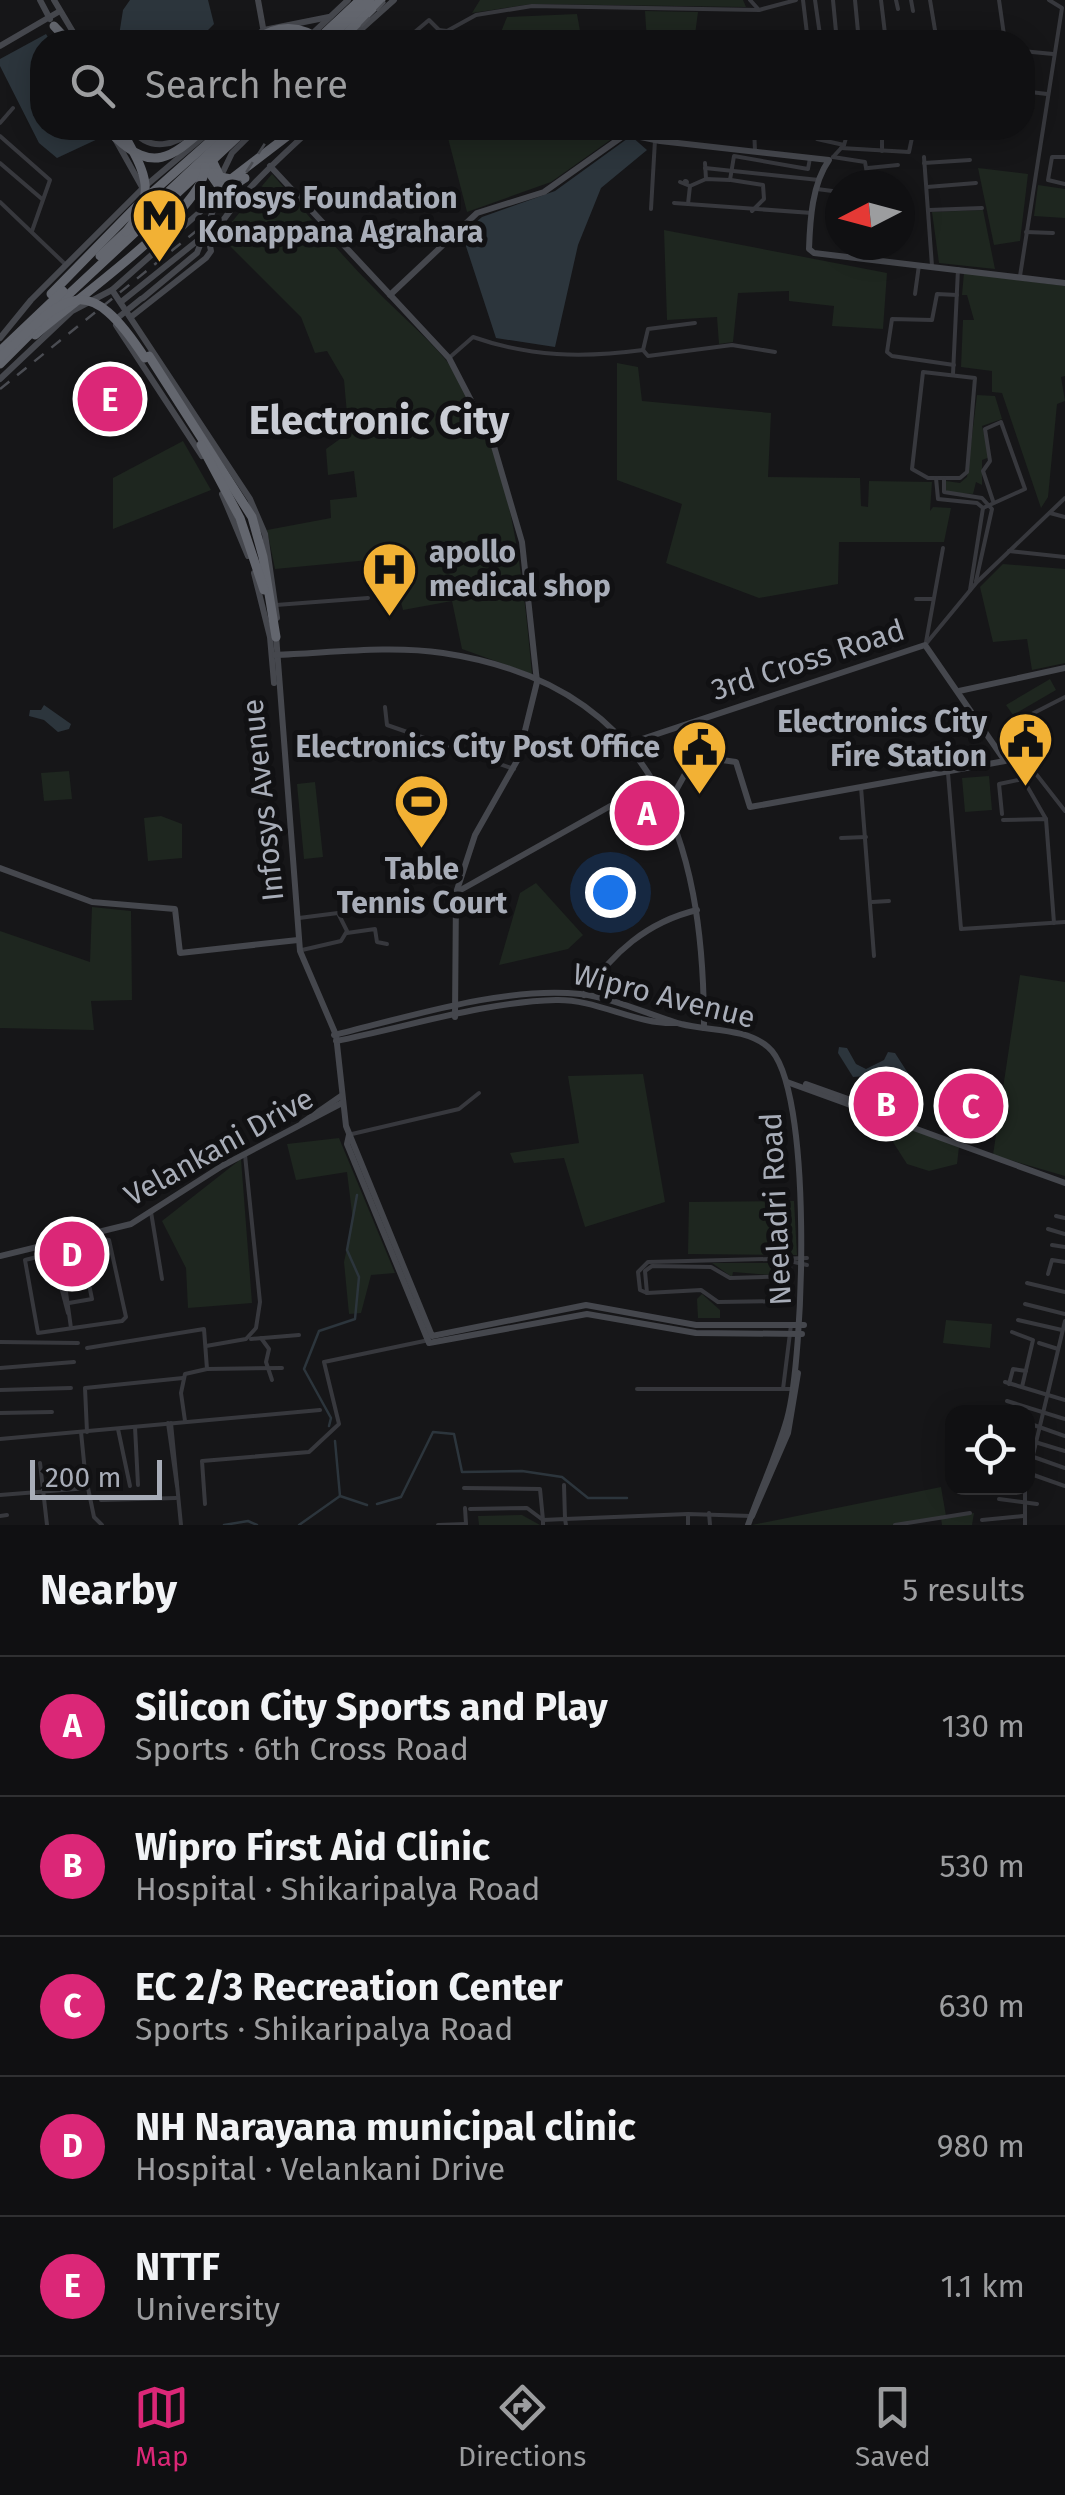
<!DOCTYPE html>
<html lang="en">
<head>
<meta charset="utf-8">
<style>
  body { margin:0; font-family:"Fira Sans",sans-serif; background:#19191b; color:#f1f3f6 }
  .controls { position:absolute; right:30px; bottom:30px; display:grid; overflow:hidden; border-radius:20px; box-shadow:0 5px 25px #0003 }
  .controls button { width:90px; height:90px; display:grid; place-items:center; padding:0; border:0; border-bottom:2px solid #303032; background:#101012; color:#f1f3f6; font:50px sans-serif }
  .compass { position:absolute; left:825px; top:170px; width:90px; height:90px; border-radius:50%; background:#101012; box-shadow:0 5px 25px #0003; rotate:264deg }
  .scale { position:absolute; left:30px; bottom:25px; width:132px; box-sizing:border-box; padding-left:10px; border:5px solid #a8adb8; border-top:0; font-size:28px; line-height:35px; white-space:nowrap; color:#a8adb8; -webkit-text-stroke:8px #111113; paint-order:stroke }
  .you { position:absolute; left:610px; top:892px; width:35px; height:35px; margin:-25px; border:8px solid #fff; border-radius:50%; background:#1a73e8; box-shadow:0 0 0 15px #1a73e833 }
  .badge { display:grid; place-items:center; width:65px; height:65px; border-radius:50%; background:#db2777; color:#fff; font-size:32px; font-weight:700 }
  .pin { position:absolute; translate:-50% -50%; border:5px solid #fff; box-shadow:0 2px 10px #0006 }
  .list { margin:0; padding:0; list-style:none }
  h2 { display:flex; justify-content:space-between; align-items:center; height:130px; margin:0; padding:0 40px; font-size:42px }
  h2 small { font-size:32px; font-weight:400; color:#9c9d9f }
  .list li { display:grid; grid-template-columns:65px 1fr auto; gap:30px; align-items:center; box-sizing:border-box; height:140px; padding:0 40px; border-top:2px solid #303032 }
  .list b { display:block; font-size:38px; white-space:nowrap }
  .list p { margin:0; font-size:32px; white-space:nowrap; color:#9c9d9f }
  .list em { font-size:32px; font-style:normal; color:#9c9d9f }
  .icon { flex:none; width:55px; height:55px; fill:none; stroke:currentColor; stroke-width:2; stroke-linecap:round; stroke-linejoin:round }
  .map { position:relative; flex:none; width:1065px; height:1525px; overflow:hidden }
  .search { position:absolute; background:#101012; box-shadow:0 5px 25px #0003; left:30px; right:30px; top:30px; height:110px; display:flex; align-items:center; gap:25px; box-sizing:border-box; padding:0 35px; border-radius:40px; color:#9c9d9f; font-size:38px }
  .sheet { height:830px; background:#101012 }
  nav { display:flex; justify-content:space-around; align-items:center; box-sizing:border-box; height:140px; border-top:2px solid #303032; background:#101012; font-size:28px; color:#9c9d9f }
  nav a { display:grid; justify-items:center; gap:5px }
  nav .on { color:#db2777 }
  .map>svg:first-child { display:block }
  .green { fill:#1e261f }
  .water { fill:#2c353c }
  .lines { fill:none; stroke-linecap:round; stroke-linejoin:round }
  .stream { stroke:#2c353c; stroke-width:2.5 }
  .street { stroke:#37383d; stroke-width:4 }
  .secondary { stroke:#45474d; stroke-width:6 }
  .highway { stroke:#63666e; stroke-width:9 }
  .rail { stroke:#4a4c52; stroke-width:2.5; stroke-dasharray:12 10; stroke-linecap:butt }
  .highway-bridge { stroke:#63666e; stroke-width:9 }
  .labels { text-anchor:middle; stroke-width:10; stroke-linejoin:round; paint-order:stroke }
  .poi-label { font-size:30px; font-weight:bold; fill:#a8adb8; stroke:#111113; text-anchor:start }
  .street-label { font-size:30px; fill:#a8adb8; stroke:#111113 }
  .district-label { font-size:40px; font-weight:bold; fill:#c9ccd4; stroke:#111113 }
</style>
</head>
<body>
<div class="map">
<svg width="1065" height="1525" viewBox="0 0 1065 1525">
  <rect width="100%" height="100%" fill="#161618"/>
  <g class="green">
    <path d="M480 0H743L746 7 532 4 472 13Z"/>
    <path d="M645 11 698 12 694 42H647Z"/>
    <path d="M577 14 582 42H497L507 17Z"/>
    <path d="M457 128H614L616 136 551 182 467 212 446 130Z"/>
    <path d="M978 168 1028 174 1020 241 994 245Z"/>
    <path d="M272 174C306 212 338 252 374 288 397 312 424 334 445 359 510 439 523 576 532 674L462 649 452 601 403 610 390 558 275 569 267 530 331 518 330 500 357 497 354 471 328 475 326 449 354 429 347 414 344 380 327 351 315 353 301 317 220 236Z"/>
    <path d="M1038 185 1065 189V218L1034 216Z"/>
    <path d="M983 210 995 269 939 263 932 212Z"/>
    <path d="M664 230 887 273 883 329 832 326 834 306 789 301V291L738 293 733 342 719 344 717 317 667 320Z"/>
    <path d="M964 273 1065 286V376L1061 377 1065 401 1057 404 1048 497 1041 508 1002 393 992 392V371L961 367 963 320H974L967 295H962Z"/>
    <path d="M617 363 638 367 642 401 771 413 768 477 860 478 861 506 868 507 869 481 932 482 930 511 933 507 951 508 944 542H839L838 584 759 598 666 563 682 504 617 480Z"/>
    <path d="M977 395 995 396 1002 419 982 426 990 457 982 460V485L976 482 973 494 945 492 946 481 960 483 967 477Z"/>
    <path d="M183 441 211 490 113 529V478Z"/>
    <path d="M1003 564 1065 569V663L1032 670 1027 639 993 642 980 587Z"/>
    <path d="M1050 679 1056 690 1013 715 1006 705Z"/>
    <path d="M69 771 72 799 44 801 41 773Z"/>
    <path d="M989 776 992 810 965 812 962 778Z"/>
    <path d="M315 782 323 857 304 859 297 784Z"/>
    <path d="M161 816 182 824V858L148 861 144 818Z"/>
    <path d="M536 883 583 935 568 949 499 965 520 893Z"/>
    <path d="M92 907 131 911 132 1000 91 1001 94 1030 0 1028V931L90 962Z"/>
    <path d="M1020 975 1065 982V1176L993 1155Z"/>
    <path d="M643 1074 665 1202 585 1227 564 1158 514 1163 510 1153 579 1143 568 1076Z"/>
    <path d="M948 1083 991 1089 996 1100 993 1125 946 1111Z"/>
    <path d="M898 1120 959 1147 957 1164 929 1171 907 1164 893 1142Z"/>
    <path d="M339 1138 395 1273 371 1275 361 1313 349 1314 344 1262 353 1221 347 1172 296 1180 287 1144Z"/>
    <path d="M241 1159 252 1303 188 1308 186 1268 162 1221Z"/>
    <path d="M794 1201 797 1255 688 1254 689 1202Z"/>
    <path d="M712 1263H784V1276L733 1272 732 1277Z"/>
    <path d="M702 1294 720 1310V1318H698L697 1299Z"/>
    <path d="M946 1320 992 1324 990 1348 943 1343Z"/>
    <path d="M941 1487 946 1516 974 1513 972 1525H942L941 1518 895 1525H752Z"/>
    <path d="M522 1515 540 1525H479L478 1516Z"/>
  </g>
  <g class="water">
    <path d="M130 0H208L214 24 207 31 210 42H118L123 10Z"/>
    <path d="M46 34 51 42H42V128H97L102 137 57 158 39 143 0 66V59Z"/>
    <path d="M631 136 647 150 601 188 578 245 555 347 496 338 462 234 482 217 555 191Z"/>
    <path d="M44 705 71 724 69 729 58 732 44 720 29 716 30 710H41Z"/>
    <path d="M839 1047 847 1048 856 1064 866 1069 884 1060 888 1052 895 1053 913 1081 903 1086 881 1075 853 1077 838 1053Z"/>
  </g>
  <g class="lines">
    <g class="stream">
      <path d="M329 1426 331 1418 304 1369 319 1331 355 1319 359 1277 347 1250 357 1195"/>
      <path d="M340 1496 367 1505"/>
      <path d="M377 1504 401 1497 433 1432 454 1434 462 1472 522 1471 562 1477 588 1498H627"/>
      <path d="M224 1525 248 1521 257 1525"/>
      <path d="M299 1525 340 1496 335 1441"/>
    </g>
    <g class="street">
      <path d="M750 0 759 10 796 0"/>
      <path d="M803 0 808 42"/>
      <path d="M815 0 821 42"/>
      <path d="M833 0 837 42"/>
      <path d="M855 0 859 42"/>
      <path d="M881 0 886 42"/>
      <path d="M896 0 898 9"/>
      <path d="M911 0 913 11"/>
      <path d="M930 0 937 42"/>
      <path d="M999 0 1005 42"/>
      <path d="M439 30 447 31 476 15 532 6 759 10"/>
      <path d="M403 42 429 20 439 30 440 42"/>
      <path d="M1022 51 1053 54"/>
      <path d="M1022 91 1047 94"/>
      <path d="M0 123 13 108"/>
      <path d="M441 128 442 133"/>
      <path d="M754 128 755 151"/>
      <path d="M757 129 817 134V139L844 145"/>
      <path d="M874 132 882 135V151"/>
      <path d="M0 136 50 180 32 231"/>
      <path d="M841 148 909 152 914 128"/>
      <path d="M833 157 865 162 869 185"/>
      <path d="M833 157 844 145 849 128"/>
      <path d="M924 157 932 266"/>
      <path d="M1065 157H1052L1048 180 1065 184"/>
      <path d="M0 163 42 199"/>
      <path d="M705 163 706 179"/>
      <path d="M924 163 970 160"/>
      <path d="M705 168 819 180"/>
      <path d="M868 168 898 165"/>
      <path d="M731 180 763 185 764 199 752 211"/>
      <path d="M686 181 687 182 686 183 685 181Z"/>
      <path d="M680 182 690 186"/>
      <path d="M927 187 976 183"/>
      <path d="M817 189 840 192"/>
      <path d="M0 202 65 264"/>
      <path d="M674 203 812 213"/>
      <path d="M688 204 690 186 706 179 730 180 734 156 808 169 810 158"/>
      <path d="M651 209 655 140 673 128"/>
      <path d="M929 210 982 208"/>
      <path d="M1026 232 1053 233"/>
      <path d="M1020 276 1062 8 1049 0"/>
      <path d="M915 294 919 265"/>
      <path d="M643 350 648 356 732 345 775 352"/>
      <path d="M643 350 648 329 695 323"/>
      <path d="M449 358 473 337C530 357 583 358 643 350"/>
      <path d="M954 365 892 356 887 352 892 319 932 320 937 294 957 295"/>
      <path d="M923 372 975 378 967 472 960 478H928L912 469Z"/>
      <path d="M953 374 958 269"/>
      <path d="M936 478 938 499 977 503 983 508 970 590"/>
      <path d="M944 479V492L982 498 992 509 976 581"/>
      <path d="M983 508 1025 489 1001 422 985 429 990 461 983 471 993 501"/>
      <path d="M1050 513 1065 517"/>
      <path d="M1009 551 1065 557"/>
      <path d="M916 599H932"/>
      <path d="M276 605 368 598"/>
      <path d="M926 642 943 548"/>
      <path d="M925 645 977 582 1065 498"/>
      <path d="M1065 697 1020 720 1011 732 1015 747 1065 811"/>
      <path d="M385 707 387 725 514 769"/>
      <path d="M948 773 961 929 1065 922"/>
      <path d="M861 787 874 956"/>
      <path d="M1002 814 999 784 1023 779 1046 819"/>
      <path d="M1003 820 1046 819 1054 923"/>
      <path d="M640 827 666 815"/>
      <path d="M841 838 866 837"/>
      <path d="M872 902 889 901"/>
      <path d="M299 918 338 913 347 931 341 941 302 950"/>
      <path d="M347 933 375 929 377 942 387 944"/>
      <path d="M352 1134 459 1109 479 1093"/>
      <path d="M151 1212 162 1279"/>
      <path d="M1056 1216 1065 1218"/>
      <path d="M1048 1229 1065 1234"/>
      <path d="M50 1245 68 1313"/>
      <path d="M1052 1245 1065 1247"/>
      <path d="M60 1249 71 1328"/>
      <path d="M61 1251 25 1260 38 1333 122 1321 126 1317 109 1240 102 1239 100 1233"/>
      <path d="M790 1261 807 1265"/>
      <path d="M64 1269 85 1265 92 1299 69 1303"/>
      <path d="M1048 1274 1052 1260 1065 1262"/>
      <path d="M1027 1283 1065 1292"/>
      <path d="M647 1293 640 1290 638 1272 648 1262 807 1258"/>
      <path d="M647 1293 701 1290 718 1302 791 1301 790 1261"/>
      <path d="M647 1293 645 1271 652 1266 711 1267 730 1278 791 1276"/>
      <path d="M1025 1304 1065 1314"/>
      <path d="M1018 1320 1062 1330"/>
      <path d="M1012 1332 1033 1340 1022 1387"/>
      <path d="M261 1338 269 1349 266 1362 272 1380"/>
      <path d="M251 1339 299 1335"/>
      <path d="M0 1342 78 1343"/>
      <path d="M1039 1343 1058 1349"/>
      <path d="M206 1346 246 1339 256 1328 260 1302 245 1155"/>
      <path d="M87 1348 204 1329 207 1369 185 1374 181 1393 185 1421"/>
      <path d="M0 1368 74 1362"/>
      <path d="M207 1369 282 1368"/>
      <path d="M1005 1382 1065 1400"/>
      <path d="M1009 1384 1013 1369 1026 1371"/>
      <path d="M637 1389H792"/>
      <path d="M783 1389 791 1325"/>
      <path d="M0 1390 71 1388"/>
      <path d="M1007 1401 1065 1419"/>
      <path d="M0 1413 52 1412"/>
      <path d="M168 1423 177 1486"/>
      <path d="M171 1423 181 1525"/>
      <path d="M1028 1423 1065 1436"/>
      <path d="M135 1427 138 1485"/>
      <path d="M118 1429 130 1486"/>
      <path d="M81 1432 85 1472"/>
      <path d="M87 1432 85 1388 183 1378"/>
      <path d="M0 1439 320 1410"/>
      <path d="M1035 1442 1065 1451"/>
      <path d="M1028 1455 1065 1468"/>
      <path d="M40 1463 47 1525"/>
      <path d="M1028 1473 1065 1486"/>
      <path d="M1028 1476 1065 1321"/>
      <path d="M564 1485 565 1519 688 1514"/>
      <path d="M464 1488 540 1489 543 1520 527 1508 470 1509"/>
      <path d="M1025 1488V1525"/>
      <path d="M0 1495 88 1488 94 1517 102 1525"/>
      <path d="M999 1499 1037 1504"/>
      <path d="M101 1500 176 1498"/>
      <path d="M205 1504 202 1461 309 1452 339 1424 324 1362 429 1340"/>
      <path d="M465 1508 466 1524"/>
      <path d="M709 1513 710 1525"/>
      <path d="M0 1516 7 1515"/>
      <path d="M982 1520 1023 1516"/>
      <path d="M438 1525 466 1524"/>
      <path d="M543 1525V1520L565 1519 566 1525"/>
      <path d="M688 1525V1514L751 1516"/>
      <path d="M895 1525 970 1513"/>
    </g>
    <g class="secondary">
      <path d="M40 0 50 19"/>
      <path d="M54 0 79 42"/>
      <path d="M258 0 264 33"/>
      <path d="M311 35 348 0"/>
      <path d="M246 42 264 30 329 17"/>
      <path d="M347 42 394 0"/>
      <path d="M0 46 60 11"/>
      <path d="M109 128 142 187"/>
      <path d="M131 128C149 153 176 146 195 128"/>
      <path d="M270 166 449 358 493 443 522 542 537 682 518 759 475 835 456 893 455 1017"/>
      <path d="M220 178 232 153 257 128"/>
      <path d="M112 290 250 499 265 534 277 618"/>
      <path d="M390 295 477 213 544 192 626 134 660 141 829 160C812 184 810 220 809 249L814 253 1065 283"/>
      <path d="M143 298 197 253 217 200"/>
      <path d="M121 302 202 237"/>
      <path d="M131 317 206 258 211 251 209 241C235 198 276 161 312 128"/>
      <path d="M115 320 141 299"/>
      <path d="M116 325 202 456"/>
      <path d="M0 338 31 300 143 188 214 128"/>
      <path d="M0 379 72 311 112 290 219 195"/>
      <path d="M222 494 248 556"/>
      <path d="M254 573 270 637 274 683"/>
      <path d="M276 635 300 951 336 1035 346 1126 432 1336 586 1305 696 1325H804"/>
      <path d="M275 655C330 653 389 645 443 653 655 685 704 838 704 1028"/>
      <path d="M959 691 1065 668"/>
      <path d="M627 744 925 645 1005 761 750 807 736 762 722 760 685 774 674 794 664 799"/>
      <path d="M0 868 92 902 175 909 180 953 298 940"/>
      <path d="M457 892 655 781"/>
      <path d="M584 995C612 953 647 922 697 910"/>
      <path d="M334 1035C408 1017 505 986 580 994 615 998 649 1015 681 1024 709 1031 746 1028 768 1047 814 1085 804 1360 787 1419 777 1454 760 1491 748 1525"/>
      <path d="M336 1041C407 1027 483 1002 556 1000 597 999 636 1025 676 1023"/>
      <path d="M787 1082 1065 1183"/>
      <path d="M806 1084 893 1115"/>
      <path d="M302 1123 341 1096"/>
      <path d="M349 1135 347 1144 429 1343 587 1314 696 1333 802 1334"/>
      <path d="M0 1256 131 1224 222 1166 342 1103"/>
      <path d="M752 1516 788 1433 798 1373"/>
    </g>
    <g class="highway">
      <path d="M54 26 69 42"/>
      <path d="M315 42 360 0"/>
      <path d="M325 42 370 0"/>
      <path d="M338 42 381 0"/>
      <path d="M115 137C153 173 171 158 205 128"/>
      <path d="M212 160 220 177 231 179 298 128"/>
      <path d="M207 169 218 185 230 188"/>
      <path d="M219 195 245 178"/>
      <path d="M100 256 236 128"/>
      <path d="M51 294 138 205 225 128"/>
      <path d="M54 308 247 128"/>
      <path d="M35 335C70 303 206 209 205 167"/>
      <path d="M0 351 63 291"/>
      <path d="M149 356 252 517 263 557 276 637"/>
      <path d="M0 364 37 327"/>
      <path d="M201 445 240 518 264 590"/>
    </g>
    <g class="rail">
      <path d="M346 42 387 0"/>
      <path d="M0 389 221 211 275 128"/>
    </g>
    <g class="highway-bridge">
      <path d="M254 42C276 23 302 25 323 42"/>
      <path d="M264 42 284 36 309 42"/>
      <path d="M121 129C143 170 160 191 126 232"/>
      <path d="M0 358C66 294 86 268 145 358"/>
    </g>
  </g>
  <defs>
    <symbol id="metro-pin" viewBox="-11 -11 22 30"><path d="M0 17L-7.5 6A9.5 9.5 0 1 1 7.5 6Z" fill="#f2b134" stroke="#111113"/><path d="M-5.5 5V-5H-3L0 0L3-5H5.5V5H3V-.5L0 4L-3-.5V5Z" fill="#111"/></symbol>
    <symbol id="hospital-pin" viewBox="-11 -11 22 30"><path d="M0 17L-7.5 6A9.5 9.5 0 1 1 7.5 6Z" fill="#f2b134" stroke="#111113"/><path d="M-5-5h3v3.5h4V-5h3V5h-3V1.5h-4V5h-3Z" fill="#111"/></symbol>
    <symbol id="civic-pin" viewBox="-11 -11 22 30"><path d="M0 17L-7.5 6A9.5 9.5 0 1 1 7.5 6Z" fill="#f2b134" stroke="#111113"/><path d="M-.6-6.5H3V-4.5H.6V-3L4-1V1h2V6H-6V1h2V-1L-.6-3ZM-1.2 2.5V6h2.4V2.5Z" fill="#111"/></symbol>
    <symbol id="stadium-pin" viewBox="-11 -11 22 30"><path d="M0 17L-7.5 6A9.5 9.5 0 1 1 7.5 6Z" fill="#f2b134" stroke="#111113"/><path d="M0-5a6.5 5 0 1 0 0 10a6.5 5 0 1 0 0-10ZM-3.5-1.8h7v3.6h-7Z" fill="#111"/></symbol>
  </defs>
  <g fill-rule="evenodd">
    <use href="#metro-pin" x="128" y="184" width="63" height="86"/>
    <use href="#hospital-pin" x="358" y="538" width="63" height="86"/>
    <use href="#civic-pin" x="994" y="708" width="63" height="86"/>
    <use href="#civic-pin" x="668" y="716" width="63" height="86"/>
    <use href="#stadium-pin" x="390" y="770" width="63" height="86"/>
  </g>
  <g class="labels">
    <g class="poi-label">
      <text x="198" y="208">Infosys Foundation<tspan x="198" dy="34">Konappana Agrahara</tspan></text>
      <text x="429" y="562">apollo<tspan x="429" dy="34">medical shop</tspan></text>
      <text x="987" y="732" text-anchor="end">Electronics City<tspan x="987" dy="34">Fire Station</tspan></text>
      <text x="660" y="757" text-anchor="end">Electronics City Post Office</text>
      <text x="422" y="879" text-anchor="middle">Table<tspan x="422" dy="34">Tennis Court</tspan></text>
    </g>
    <g class="street-label">
      <text transform="translate(808 660) rotate(-18)" y="10">3rd Cross Road</text>
      <text transform="translate(263 800) rotate(-96)" y="10">Infosys Avenue</text>
      <text transform="translate(664 996) rotate(14)" y="10">Wipro Avenue</text>
      <text transform="translate(219 1147) rotate(-29)" y="10">Velankani Drive</text>
      <text transform="translate(776 1209) rotate(-93)" y="10">Neeladri Road</text>
    </g>
    <g class="district-label">
      <text x="379" y="434">Electronic City</text>
    </g>
  </g>
</svg>
<div class="controls">
<button><svg class="icon" aria-label="locate" viewBox="0 0 24 24"><circle cx="12" cy="12" r="6"/><path d="M12 2v4M12 18v4M2 12h4M18 12h4"/></svg></button>
</div>
<svg class="compass" viewBox="-18 -18 36 36"><path d="M0-13l5 13h-10z" fill="#e53935"/><path d="M0 13l5-13h-10z" fill="#9c9d9f"/></svg>
<div class="scale">200 m</div>
<div class="you"></div>
<div class="pin badge" style="left:647px;top:813px">A</div>
<div class="pin badge" style="left:886px;top:1104px">B</div>
<div class="pin badge" style="left:971px;top:1106px">C</div>
<div class="pin badge" style="left:72px;top:1254px">D</div>
<div class="pin badge" style="left:110px;top:399px">E</div>
<div class="search"><svg class="icon" aria-label="search" viewBox="0 0 24 24"><circle cx="10" cy="10" r="6"/><path d="M15 15l6 6"/></svg>Search here</div>
</div>
<section class="sheet">
<h2>Nearby<small>5 results</small></h2>
<ul class="list">
<li><span class="badge">A</span><div><b>Silicon City Sports and Play</b><p>Sports · 6th Cross Road</p></div><em>130 m</em></li>
<li><span class="badge">B</span><div><b>Wipro First Aid Clinic</b><p>Hospital · Shikaripalya Road</p></div><em>530 m</em></li>
<li><span class="badge">C</span><div><b>EC 2/3 Recreation Center</b><p>Sports · Shikaripalya Road</p></div><em>630 m</em></li>
<li><span class="badge">D</span><div><b>NH Narayana municipal clinic</b><p>Hospital · Velankani Drive</p></div><em>980 m</em></li>
<li><span class="badge">E</span><div><b>NTTF</b><p>University</p></div><em>1.1 km</em></li>
</ul>
</section>
<nav>
<a class="on"><svg class="icon" aria-label="map" viewBox="0 0 24 24"><path d="M3 6l6-2 6 2 6-2v14l-6 2-6-2-6 2zM9 4v14M15 6v14"/></svg>Map</a>
<a><svg class="icon" aria-label="directions" viewBox="0 0 24 24"><path d="M12 3l9 9-9 9-9-9zM9 14v-3h6M13 9l2 2-2 2"/></svg>Directions</a>
<a><svg class="icon" aria-label="saved" viewBox="0 0 24 24"><path d="M7 4h10v16l-5-4-5 4z"/></svg>Saved</a>
</nav>
</body>
</html>
